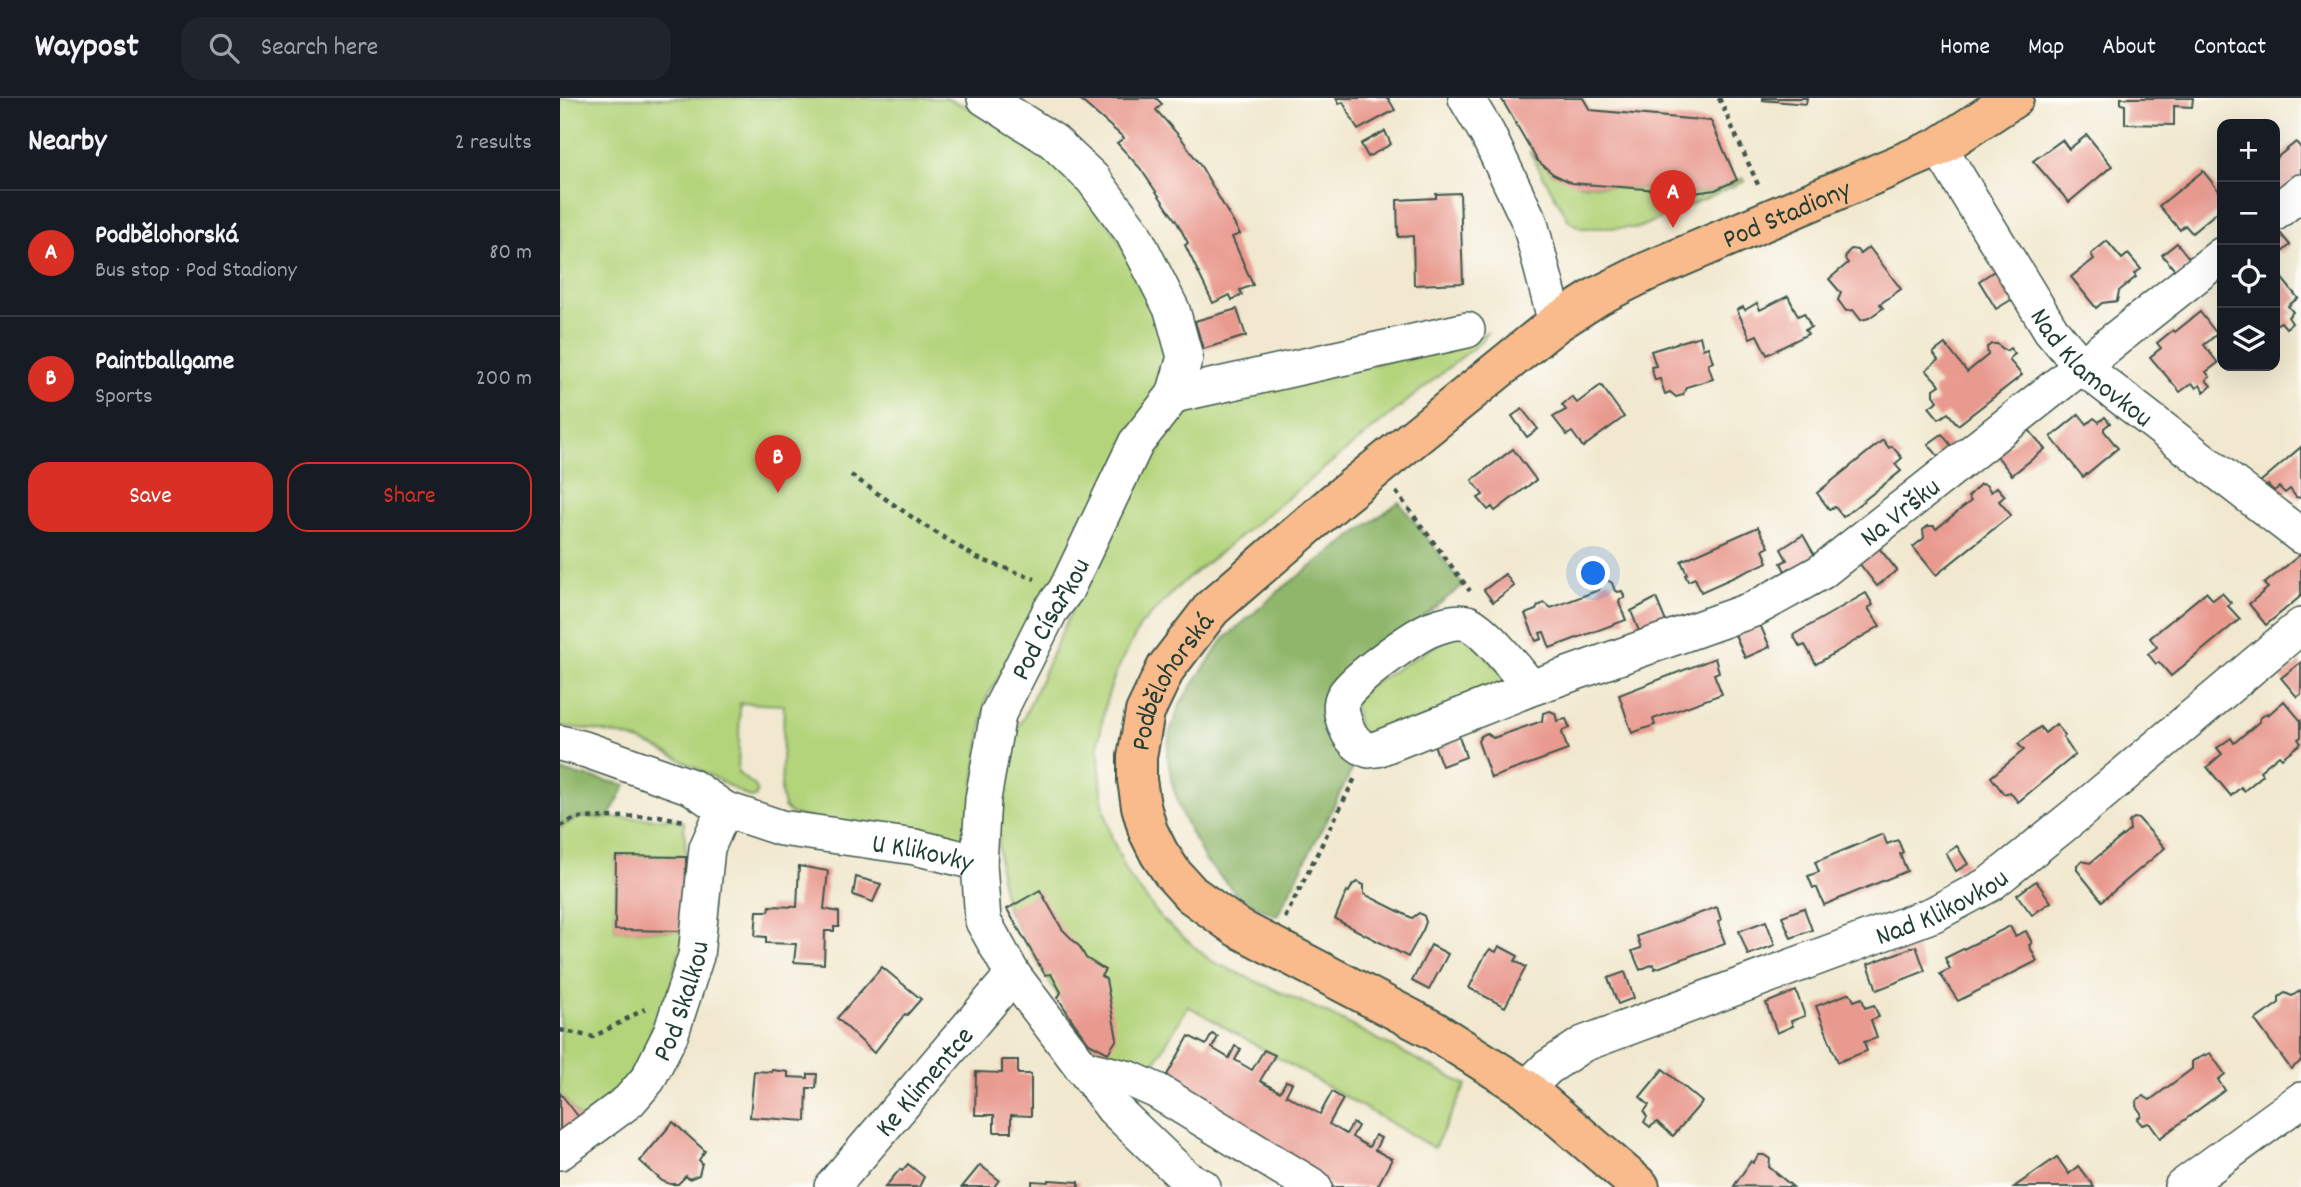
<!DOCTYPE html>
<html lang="en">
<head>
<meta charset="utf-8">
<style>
  body { margin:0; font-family:Dekko,sans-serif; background:#20242c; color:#f1f3f6 }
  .controls { position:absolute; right:21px; top:21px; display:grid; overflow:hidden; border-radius:14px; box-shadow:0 7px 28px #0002 }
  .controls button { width:63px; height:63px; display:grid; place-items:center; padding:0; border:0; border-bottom:2px solid #363941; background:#171b24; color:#f1f3f6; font:35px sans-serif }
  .you { position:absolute; left:1034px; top:476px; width:24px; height:24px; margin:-18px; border:5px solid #fff; border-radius:50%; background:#1a73e8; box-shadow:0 0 0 10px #1a73e833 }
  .badge { display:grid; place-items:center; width:46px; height:46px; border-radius:50%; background:#d93025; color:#fff; font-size:23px; font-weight:700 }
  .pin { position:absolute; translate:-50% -58px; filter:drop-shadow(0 2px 4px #0008) }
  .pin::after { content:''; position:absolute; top:37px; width:24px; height:21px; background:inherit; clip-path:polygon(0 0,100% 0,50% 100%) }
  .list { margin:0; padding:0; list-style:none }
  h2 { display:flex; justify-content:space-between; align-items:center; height:91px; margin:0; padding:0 28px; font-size:30px }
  h2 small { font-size:23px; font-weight:400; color:#9ea1a6 }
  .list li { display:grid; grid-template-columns:46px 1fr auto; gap:21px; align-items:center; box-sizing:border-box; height:126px; padding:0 28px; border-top:2px solid #363941 }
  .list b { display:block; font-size:26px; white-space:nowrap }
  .list p { margin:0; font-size:23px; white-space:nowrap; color:#9ea1a6 }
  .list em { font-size:23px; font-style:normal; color:#9ea1a6 }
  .actions { display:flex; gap:14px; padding:21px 28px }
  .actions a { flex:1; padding:16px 0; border:2px solid #d93025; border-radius:21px; text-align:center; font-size:24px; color:#d93025 }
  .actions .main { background:#d93025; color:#fff }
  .icon { flex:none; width:38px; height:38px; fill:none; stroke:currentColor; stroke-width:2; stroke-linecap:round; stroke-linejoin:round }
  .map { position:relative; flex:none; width:1741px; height:1089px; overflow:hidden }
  header { display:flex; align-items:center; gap:42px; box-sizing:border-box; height:98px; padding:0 35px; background:#171b24; border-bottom:2px solid #363941 }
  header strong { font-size:33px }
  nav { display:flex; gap:38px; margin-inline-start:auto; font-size:24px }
  .search { width:490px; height:63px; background:#20242c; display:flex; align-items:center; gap:18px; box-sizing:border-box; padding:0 24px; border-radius:21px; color:#9ea1a6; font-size:26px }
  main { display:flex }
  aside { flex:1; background:#171b24 }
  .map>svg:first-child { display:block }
  .green { fill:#b4d47b; stroke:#6a8858; stroke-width:2 }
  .forest { fill:#8fb66b; stroke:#577a50; stroke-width:2 }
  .building { fill:#e99a8f }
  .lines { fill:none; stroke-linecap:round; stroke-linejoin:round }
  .minor-casing { stroke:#3e574b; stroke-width:38 }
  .major-casing { stroke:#3e574b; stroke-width:42 }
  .path { stroke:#3e574b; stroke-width:4.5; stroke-dasharray:5 5; stroke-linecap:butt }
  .minor { stroke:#fff; stroke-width:35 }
  .major { stroke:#fabb8c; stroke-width:38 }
  .labels { text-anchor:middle; stroke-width:5; stroke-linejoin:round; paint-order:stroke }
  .street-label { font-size:28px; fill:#1f3d34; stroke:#fdfcf7 }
</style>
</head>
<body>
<header>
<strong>Waypost</strong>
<div class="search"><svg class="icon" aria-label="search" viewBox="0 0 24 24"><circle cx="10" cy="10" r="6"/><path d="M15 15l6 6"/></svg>Search here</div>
<nav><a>Home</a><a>Map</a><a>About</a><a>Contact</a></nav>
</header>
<main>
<aside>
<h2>Nearby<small>2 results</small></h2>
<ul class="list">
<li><span class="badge">A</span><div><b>Podbělohorská</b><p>Bus stop · Pod Stadiony</p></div><em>80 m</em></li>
<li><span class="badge">B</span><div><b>Paintballgame</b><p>Sports</p></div><em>200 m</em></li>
</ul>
<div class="actions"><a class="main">Save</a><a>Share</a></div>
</aside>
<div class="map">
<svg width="1741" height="1089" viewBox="0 0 1741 1089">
  <rect width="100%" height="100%" fill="#fdfcf7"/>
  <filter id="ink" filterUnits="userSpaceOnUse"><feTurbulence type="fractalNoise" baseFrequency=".0143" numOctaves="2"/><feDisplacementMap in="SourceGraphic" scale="14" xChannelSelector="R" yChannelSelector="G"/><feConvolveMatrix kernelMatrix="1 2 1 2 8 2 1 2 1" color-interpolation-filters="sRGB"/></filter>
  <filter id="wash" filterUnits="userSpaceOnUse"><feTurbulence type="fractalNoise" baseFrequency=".00686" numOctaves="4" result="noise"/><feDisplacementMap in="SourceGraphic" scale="28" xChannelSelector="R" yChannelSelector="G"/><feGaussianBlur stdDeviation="1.57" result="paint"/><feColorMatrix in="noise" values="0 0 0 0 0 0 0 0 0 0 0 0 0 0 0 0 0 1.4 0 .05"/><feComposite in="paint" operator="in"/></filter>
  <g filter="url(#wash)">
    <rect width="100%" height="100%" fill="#f1e8cf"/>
    <g class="green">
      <path d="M0 0H386L420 14 497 64 552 130 599 217 610 267 513 451 426 601 414 686 415 757 231 716 224 709 221 695 224 607 180 605 178 675 194 687 198 693 195 699 191 700C154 680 119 658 80 643 54 634 27 631 0 628Z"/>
      <path d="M969 53 993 76 1020 86 1134 95 1155 92 1183 80 1185 83 1078 130H1021L1009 123Z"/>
      <path d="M927 235 923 242 622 485 580 528 556 574 546 603 538 648 543 706 551 738 568 777 602 821 651 863 773 918 906 987 874 1050 628 908 584 983 532 949 516 929 447 812 440 779 437 704 449 646 465 617 586 345 618 317 633 309 789 273Z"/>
      <path d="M902 532 943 577 944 588 817 639 799 635 793 597Z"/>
      <path d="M18 719 114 721 124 724 126 759H56L55 832 125 833 100 929 94 926 90 936 96 938C77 975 52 997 21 1022L0 995V730Z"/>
    </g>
    <g class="forest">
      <path d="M839 404 903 487 774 591 766 611 793 670 717 818 680 800 645 762 622 717 612 685 607 655 610 634 621 604 663 542 725 488Z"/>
      <path d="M0 673 66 687 48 720 18 719 0 730Z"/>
    </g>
    <g id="blocks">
      <g class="building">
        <path d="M518 0H596L602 6 596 12 622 41 642 70 680 136 672 139 693 187 680 192 682 197 672 202 670 197 653 205 625 147 628 145 618 126 580 70 557 45 564 40Z"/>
        <path d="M776 0H828L835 12 798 32 783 4 779 6Z"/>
        <path d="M941 0H1023L1030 12 1151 23 1177 82 1155 92 1134 95 1012 85 993 76 977 62Z"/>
        <path d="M1203 0H1247L1246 6 1203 2Z"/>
        <path d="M1561 0H1633L1632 9 1614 8V27L1565 26V7L1561 6Z"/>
        <path d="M825 33 831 46 808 59 801 46Z"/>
        <path d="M1527 37 1552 68 1509 104 1473 63 1502 42 1509 51Z"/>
        <path d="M1736 44 1741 50V77L1715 97V61Z"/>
        <path d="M1643 73 1662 97V110L1632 135 1625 127 1620 132 1599 108Z"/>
        <path d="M900 95 903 185 854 187 853 138 838 139 837 102 876 100V96Z"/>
        <path d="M1715 129 1730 147 1720 156 1715 150Z"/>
        <path d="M1547 143 1562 161 1568 156 1581 171 1574 176 1576 179 1559 193 1557 203 1542 205 1536 210 1511 179 1534 161 1531 156Z"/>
        <path d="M1617 145 1633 165 1619 177 1602 157Z"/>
        <path d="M1309 149 1341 191 1320 206 1323 210 1309 220 1301 222 1293 212 1286 213 1278 202 1281 195 1269 181 1288 165 1285 161 1287 155 1291 151 1297 152 1300 156Z"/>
        <path d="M1442 168 1459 197 1436 211 1419 183Z"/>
        <path d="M1715 172 1738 200 1728 208 1733 214 1728 219 1732 225 1726 230 1721 224 1715 227Z"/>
        <path d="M1228 198 1238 218 1244 215 1251 229 1245 232 1248 236 1207 257 1197 237 1190 240 1177 212 1183 209 1185 212 1197 205 1200 212Z"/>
        <path d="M677 211 686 238 643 251 635 223Z"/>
        <path d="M1640 214 1657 236 1644 247 1658 265 1646 274 1650 279 1646 282 1651 288 1644 294 1640 287 1636 290 1632 285 1620 294 1590 259 1601 250 1597 245 1613 232 1615 234Z"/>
        <path d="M1140 238 1143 251 1148 249 1153 264 1148 266 1153 281 1126 289 1123 297 1116 299 1110 294 1105 296 1100 281 1095 282 1091 269 1096 268 1091 253Z"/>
        <path d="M1385 246 1407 274 1428 257 1427 249 1432 246H1437L1446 253 1450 250 1455 256 1450 260V263L1462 277 1398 327 1388 315 1379 321 1369 309 1378 303 1374 297V291L1380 287 1366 272 1378 262 1373 255Z"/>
        <path d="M1041 287 1064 319 1023 349 1012 334 1007 337 993 319 1006 312 1002 307 1012 299 1017 305Z"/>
        <path d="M962 311 978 331 967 339 952 318Z"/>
        <path d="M1519 316 1527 326 1534 320 1539 324 1545 319 1550 325 1544 330V333L1558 350 1523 379 1491 339Z"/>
        <path d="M1469 332 1485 351 1452 377 1437 358Z"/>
        <path d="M1382 336 1396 354 1383 364 1368 346Z"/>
        <path d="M1323 342 1329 350 1332 348 1342 360 1335 366 1341 373 1283 419 1275 409 1269 411 1257 395Z"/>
        <path d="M1741 349V400L1736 399 1730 391 1725 395 1719 389 1714 393 1708 387 1704 390 1700 384Z"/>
        <path d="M953 351 976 382 935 413 932 409 928 412 918 400 923 397 912 382Z"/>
        <path d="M1420 386 1426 387 1431 394 1437 389 1445 398 1439 403 1451 417 1376 477 1353 449 1364 440 1363 432 1368 428H1374L1376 431 1411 403 1408 399Z"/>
        <path d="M1198 429 1209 449 1203 452 1208 464 1141 494 1135 480 1128 483 1125 477 1127 476 1121 463Z"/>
        <path d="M1243 437 1258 463 1234 478 1230 470 1225 473 1221 465 1227 462 1221 451Z"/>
        <path d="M1319 450 1337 472 1317 488 1299 465Z"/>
        <path d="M1741 456V498L1706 527 1689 506 1708 490 1704 486Z"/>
        <path d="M945 476 954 488 933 504 924 492Z"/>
        <path d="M1047 482 1052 485 1055 493 1058 494 1062 493 1065 500 1060 501 1059 505 1066 522 990 550 984 534 980 535 982 541 976 543 965 516 976 512 978 508 984 505 991 510 1039 492 1041 485Z"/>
        <path d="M1646 494 1653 502 1662 495 1671 505 1668 508 1680 521 1611 578 1599 564 1596 566 1588 556 1597 549 1590 540Z"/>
        <path d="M1306 495 1313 507 1308 510 1320 528 1256 566 1245 547 1240 549 1233 537Z"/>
        <path d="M1096 500 1108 529 1081 538 1071 513Z"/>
        <path d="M1198 522 1210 549 1185 560 1173 532Z"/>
        <path d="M1155 560 1159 574 1154 576 1162 596 1093 621 1095 627 1072 635 1059 597Z"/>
        <path d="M1741 564V596L1737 599 1721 580Z"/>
        <path d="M1724 603 1741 623V639L1738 641 1741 645 1722 660 1719 657 1700 673 1703 677 1684 693 1681 689 1671 698 1647 669 1662 656 1657 650 1671 640 1674 645 1700 623 1699 621 1707 615 1708 617Z"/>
        <path d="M990 613 995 615 997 623 1006 621 1010 630 1003 632 1002 635 1008 652 931 680 918 643 921 638 927 635 933 640 982 623 983 615Z"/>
        <path d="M1496 626 1505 637 1503 639 1515 657 1458 704 1450 694 1444 696 1431 679 1464 652 1458 646 1480 629 1485 635Z"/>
        <path d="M897 632 906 659 882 668 872 641Z"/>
        <path d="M1574 720 1579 721 1605 750 1542 803 1517 772V767L1522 763 1530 765 1570 732 1569 724Z"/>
        <path d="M1323 736 1327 746 1338 742 1343 754 1340 756 1347 773 1264 807 1257 790H1253L1248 778 1259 774 1255 764Z"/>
        <path d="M1397 748 1408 766 1396 773 1386 755Z"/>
        <path d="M56 758 126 759 125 833 55 832Z"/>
        <path d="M239 768 268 773 264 811 279 814V829H274V833H265L264 866 234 864 236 846 206 845V839L195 838 197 813H209L210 808 237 809Z"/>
        <path d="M296 779 321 786 313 804 293 797Z"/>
        <path d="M1476 783 1491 804 1472 817 1457 797Z"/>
        <path d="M798 784 804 787V796L852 820 859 815 864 818 866 824 863 832 848 859 775 821 787 793 789 794 793 786Z"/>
        <path d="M480 792 502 831 520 849 526 860 545 872 541 878 546 881 557 941 548 955 529 945 514 925 498 900 501 894 491 876 485 877 447 811Z"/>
        <path d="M1157 809 1161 822 1158 824 1161 831 1160 832 1165 845 1095 871 1093 866 1080 872 1072 853 1081 850 1077 838Z"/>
        <path d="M1244 810 1252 832 1231 840 1222 818Z"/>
        <path d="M1206 823 1215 847 1188 857 1179 833Z"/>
        <path d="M1450 828 1455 838 1466 833 1472 845 1469 847 1477 863 1398 903 1380 876 1390 871 1385 860Z"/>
        <path d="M871 847 888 856 869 892 852 883Z"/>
        <path d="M939 848 958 858 955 863 966 869 945 909 909 890 924 859 930 851 936 854Z"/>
        <path d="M1356 848 1365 873 1317 892 1308 866Z"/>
        <path d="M322 869 361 901 347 917 345 916 314 955 277 920Z"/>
        <path d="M1065 874 1074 900 1058 906 1048 880Z"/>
        <path d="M1741 892V963L1731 971 1695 922 1719 905V899L1725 895 1732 898Z"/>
        <path d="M1236 893 1245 918 1231 923 1233 928 1217 935 1206 905Z"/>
        <path d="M1290 895 1294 903 1302 900 1305 910 1314 907 1319 919 1311 922 1317 940 1304 944 1307 953 1278 964 1256 908Z"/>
        <path d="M652 936 658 939 652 950 669 960 675 948 681 951 675 962 692 972 704 952 715 957 700 983 720 994 726 983 732 985 726 997 760 1016 772 994 783 1001 769 1026 786 1036 793 1025 798 1028 792 1039 809 1049 815 1037 821 1040 815 1052 832 1061 817 1089H774L736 1068 603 984 629 938 646 947Z"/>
        <path d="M1650 955 1665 976 1658 982 1665 992 1600 1040 1589 1025 1582 1027 1577 1021 1581 1018V1015L1576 1008 1577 1002 1583 998 1590 1002 1632 971V963Z"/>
        <path d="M442 962H458V976H471V1018L451 1017V1034H434V1017H415L416 974 442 975Z"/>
        <path d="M1103 971 1142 1004 1113 1038 1097 1024 1090 1029 1084 1024 1087 1019 1084 1014 1089 1007 1080 999Z"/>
        <path d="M212 972 228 974V979L248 980V976H257L256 990H247L246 1023 190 1019 194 973 212 974Z"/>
        <path d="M0 995 21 1022 0 1037Z"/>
        <path d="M113 1024 145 1053 139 1062 142 1065 139 1077 129 1081 126 1078 118 1086H110L102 1083 80 1063Z"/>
        <path d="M1199 1057H1204L1210 1061 1209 1069 1233 1089 1174 1088 1191 1063 1193 1065Z"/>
        <path d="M1497 1059 1509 1076 1518 1068 1534 1089H1454Z"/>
        <path d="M348 1066 364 1079 359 1089H325L340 1071 342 1073Z"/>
        <path d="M420 1067 439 1082 434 1089H402Z"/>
        <path d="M489 1082 519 1084V1089H472V1083L489 1084Z"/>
      </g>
    </g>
  </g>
  <g filter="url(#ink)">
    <use href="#blocks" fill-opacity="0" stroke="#3e574b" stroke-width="2"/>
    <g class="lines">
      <defs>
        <g id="minor">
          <path d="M906 0 927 35 970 125 996 225"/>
          <path id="s1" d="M1379 49 1491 232 1522 269 1741 438"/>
          <path d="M1715 115 1741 94"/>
          <path d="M614 297 907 232"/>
          <path id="s2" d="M971 590C959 575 923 530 907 525 896 522 881 527 871 531 854 538 789 584 783 600 779 609 783 622 787 631 791 641 799 649 809 652L817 651 971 590 1194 511 1261 474 1662 157"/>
          <path id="s3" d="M0 645 27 652 132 689 164 711 221 730 355 749 419 765 423 823 453 877 553 1010 626 1080 643 1089"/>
          <path id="s4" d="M419 765 423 701 438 616 490 513 506 492 576 345 614 297 625 259 612 212 573 135 533 81 493 43 425 0"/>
          <path d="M523 970 570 981 597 993 754 1089"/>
          <path id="s5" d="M966 991 987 970 1023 946 1374 816 1430 786 1517 716 1741 528"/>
          <path id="s6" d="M0 1054 69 1003 88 981 111 935 136 858 147 750 164 711"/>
          <path id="s7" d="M272 1089 453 877"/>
          <path d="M1622 1089 1741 1002"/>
        </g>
        <g id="major">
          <path id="s8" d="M1080 1089 966 991 873 932 678 830 631 796 613 776 599 755 588 733 581 708 577 682V659L585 614 606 570 652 510 777 402 996 225 1038 198 1086 174 1379 49 1454 0"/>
        </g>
      </defs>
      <use href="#minor" class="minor-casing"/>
      <use href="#major" class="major-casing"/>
      <g class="path">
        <path d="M1159 0 1200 91"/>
        <path d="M291 377 362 426 417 460 475 481"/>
        <path d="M836 394 910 493"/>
        <path d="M0 728 16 720 99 718 124 723"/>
        <path d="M725 820 796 678"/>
        <path d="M0 932 33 939 85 911"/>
      </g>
      <use href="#minor" class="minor"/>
      <use href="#major" class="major"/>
    </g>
  </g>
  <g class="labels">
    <g class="street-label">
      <text dy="10" stroke="none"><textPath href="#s8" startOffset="1563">Pod Stadiony</textPath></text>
      <text dy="10" stroke="none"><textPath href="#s1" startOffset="270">Nad Klamovkou</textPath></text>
      <text dy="10" stroke="none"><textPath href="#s2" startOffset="891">Na Vršku</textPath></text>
      <text dy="10" stroke="none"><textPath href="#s4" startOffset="259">Pod Císařkou</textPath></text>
      <text dy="10" stroke="none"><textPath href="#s8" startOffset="775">Podbělohorská</textPath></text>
      <text dy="10" stroke="none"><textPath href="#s3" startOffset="382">U Klikovky</textPath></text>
      <text dy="10" stroke="none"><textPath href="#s5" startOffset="457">Nad Klikovkou</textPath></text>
      <text dy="10" stroke="none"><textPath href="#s6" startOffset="200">Pod Skalkou</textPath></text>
      <text dy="10" stroke="none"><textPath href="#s7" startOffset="140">Ke Klimentce</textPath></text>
    </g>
  </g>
</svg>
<div class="controls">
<button>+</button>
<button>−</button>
<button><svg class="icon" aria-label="locate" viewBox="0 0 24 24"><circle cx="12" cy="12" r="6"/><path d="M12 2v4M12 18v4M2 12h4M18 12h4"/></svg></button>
<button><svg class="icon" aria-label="layers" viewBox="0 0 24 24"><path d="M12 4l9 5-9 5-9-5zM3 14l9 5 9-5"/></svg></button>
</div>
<div class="you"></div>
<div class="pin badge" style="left:1113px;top:130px">A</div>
<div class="pin badge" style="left:218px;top:395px">B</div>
</div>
</main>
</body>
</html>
